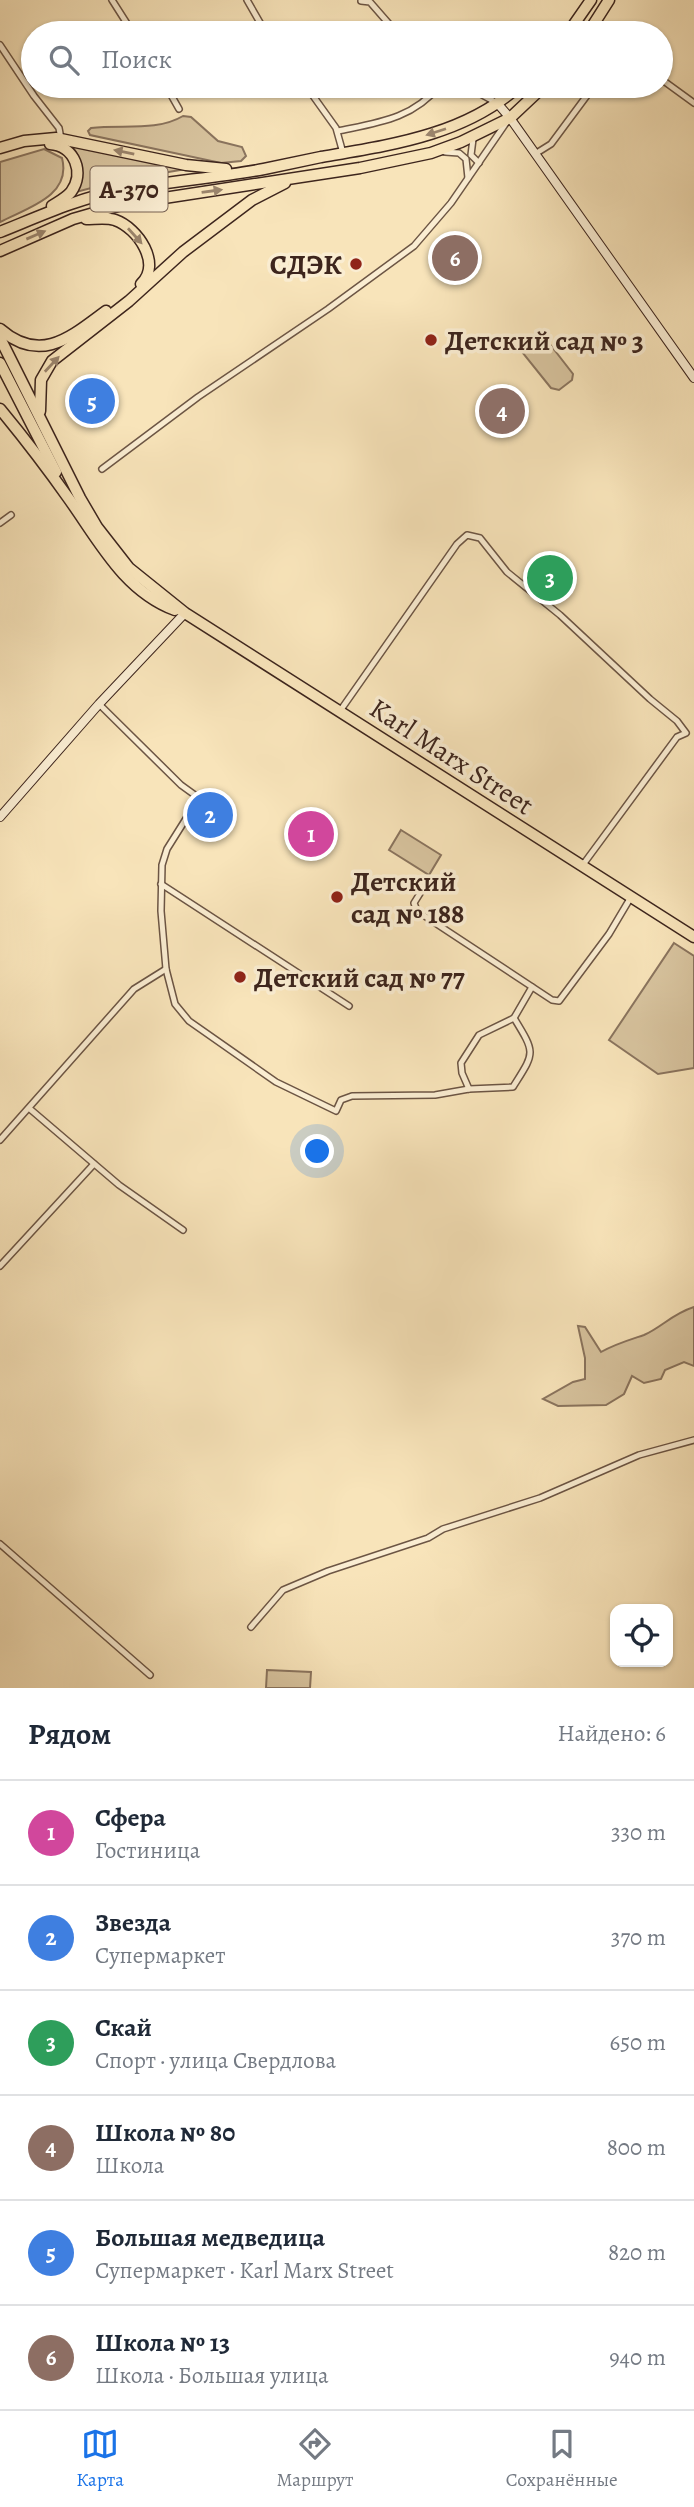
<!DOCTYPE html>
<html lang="ru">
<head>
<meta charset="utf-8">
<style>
  body { margin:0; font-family:Alegreya,serif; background:#f6f6f7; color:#1f2937 }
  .controls { position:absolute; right:21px; bottom:21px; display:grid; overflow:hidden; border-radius:14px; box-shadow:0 2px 5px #0004 }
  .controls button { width:63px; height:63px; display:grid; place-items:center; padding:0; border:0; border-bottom:2px solid #e0e1e3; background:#fff; color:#1f2937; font:35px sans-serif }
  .you { position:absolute; left:318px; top:1152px; width:24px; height:24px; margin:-18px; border:5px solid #fff; border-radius:50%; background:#1a73e8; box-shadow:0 0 0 10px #1a73e833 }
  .badge { display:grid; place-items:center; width:46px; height:46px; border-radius:50%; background:#1a73e8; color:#fff; font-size:23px; font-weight:700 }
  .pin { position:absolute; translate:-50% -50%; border:4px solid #fff; box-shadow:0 2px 7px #0006 }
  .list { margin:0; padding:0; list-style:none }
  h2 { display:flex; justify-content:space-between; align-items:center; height:91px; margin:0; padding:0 28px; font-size:30px }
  h2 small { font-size:23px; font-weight:400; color:#747a83 }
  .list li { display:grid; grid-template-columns:46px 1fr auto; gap:21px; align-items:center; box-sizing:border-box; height:105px; padding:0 28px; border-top:2px solid #e0e1e3 }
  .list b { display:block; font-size:26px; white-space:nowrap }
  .list p { margin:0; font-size:23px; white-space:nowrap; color:#747a83 }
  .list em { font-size:23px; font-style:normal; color:#747a83 }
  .icon { flex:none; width:38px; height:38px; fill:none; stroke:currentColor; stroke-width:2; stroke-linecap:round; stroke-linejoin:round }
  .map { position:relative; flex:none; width:694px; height:1688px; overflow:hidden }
  .search { position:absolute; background:#fff; box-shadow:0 2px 5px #0004; left:21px; right:21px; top:21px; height:77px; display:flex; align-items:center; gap:18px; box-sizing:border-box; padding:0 24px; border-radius:38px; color:#747a83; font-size:26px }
  .sheet { height:721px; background:#fff }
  nav { display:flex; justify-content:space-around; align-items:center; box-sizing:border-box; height:98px; border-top:2px solid #e0e1e3; background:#fff; font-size:19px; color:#747a83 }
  nav a { display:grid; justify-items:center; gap:4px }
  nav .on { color:#1a73e8 }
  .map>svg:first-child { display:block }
  .green { fill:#d8c49f; stroke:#8a745e; stroke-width:2 }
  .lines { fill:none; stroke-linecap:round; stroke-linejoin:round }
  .street-casing { stroke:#6c5544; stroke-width:8 }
  .secondary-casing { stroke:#3d251d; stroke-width:10 }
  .highway-casing { stroke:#3d251d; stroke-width:13 }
  .street { stroke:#faedd2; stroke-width:5 }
  .secondary { stroke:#faedd2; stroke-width:8 }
  .highway { stroke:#f8e4ba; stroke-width:10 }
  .oneway { fill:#9a846c }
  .poi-dot { fill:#8f2418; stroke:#faedd2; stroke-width:2.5 }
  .labels { text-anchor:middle; stroke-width:7; stroke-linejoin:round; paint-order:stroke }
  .shield { fill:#faedd2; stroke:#766153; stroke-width:2 }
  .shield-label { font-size:26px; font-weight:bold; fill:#3d251d }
  .poi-label { font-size:28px; font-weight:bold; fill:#3d251d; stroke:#faedd2; text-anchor:start }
  .street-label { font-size:28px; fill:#3d251d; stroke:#faedd2 }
</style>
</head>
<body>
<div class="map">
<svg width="694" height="1688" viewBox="0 0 694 1688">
  <rect width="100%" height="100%" fill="#f8e4ba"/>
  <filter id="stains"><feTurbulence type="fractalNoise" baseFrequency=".00286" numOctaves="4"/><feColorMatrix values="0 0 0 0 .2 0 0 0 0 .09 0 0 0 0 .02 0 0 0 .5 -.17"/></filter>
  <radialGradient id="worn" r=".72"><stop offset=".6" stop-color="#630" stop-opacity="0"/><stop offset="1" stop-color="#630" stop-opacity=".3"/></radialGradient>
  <g class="green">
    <path d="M183 116 191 117 218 141 242 147 246 156 241 161 221 163 90 135 88 131 91 128C122 124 156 132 183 116Z"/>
    <path d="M71 144 186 169 122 180 76 192 77 154Z"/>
    <path d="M44 149 62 158C72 196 27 208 0 222V162Z"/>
    <path d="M542 334 573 374 572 380 559 390 551 388 522 352C522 344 535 335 542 334Z"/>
    <path d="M401 830 441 855 429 875 389 850Z"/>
    <path d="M674 943 694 956V1068L658 1074 609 1040Z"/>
    <path d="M694 1307V1366L684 1362 665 1370 661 1379 644 1383 632 1376 624 1394 606 1405 558 1406 543 1399 573 1382 585 1379V1358L578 1326 585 1327 601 1352C615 1344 629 1340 644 1335 662 1327 672 1314 694 1307Z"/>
    <path d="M267 1670 311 1672 310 1688H266Z"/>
  </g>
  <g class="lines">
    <defs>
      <g id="street">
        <path d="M112 0 133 33"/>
        <path d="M247 0 266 33"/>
        <path d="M361 1 370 2 397 33"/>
        <path d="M0 45 34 96 59 128 61 139"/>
        <path d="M661 79 694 103"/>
        <path d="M166 86 179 109"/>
        <path d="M306 86 336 128 343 153"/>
        <path d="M466 86 497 103"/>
        <path d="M338 131C376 123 413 119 439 86"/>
        <path d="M473 139 471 155 479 163"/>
        <path d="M445 152 459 153 466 159 468 178"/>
        <path d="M535 154 551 144 594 86"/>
        <path d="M102 469 198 397 328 309 414 246 451 203 506 123"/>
        <path d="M0 523 11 515"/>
        <path d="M99 704 181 785 199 798 167 849 162 865 161 911 166 969 175 1004 189 1021 276 1082 336 1111 341 1100 352 1096 435 1095 469 1089 513 1087C535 1052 536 1054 514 1018"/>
        <path d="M340 711 457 544 467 535 480 538 507 572 560 615 650 699 677 721 686 733 677 737 582 866"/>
        <path d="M161 884 349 1006"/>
        <path d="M424 887 414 903 417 911 552 1000 559 1001 609 934 631 897"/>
        <path d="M469 1089 462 1073 461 1063 479 1035 514 1018 532 987"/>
        <path d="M30 1109 119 1185 183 1230"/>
        <path d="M0 1140 134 989 166 969"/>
        <path d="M0 1266 94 1164"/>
        <path d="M0 1544 150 1675"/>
        <path d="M251 1627 283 1590 328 1571 428 1538 443 1529 540 1498 639 1455 694 1440"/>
      </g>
      <g id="secondary">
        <path d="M498 104 510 118 694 378"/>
        <path d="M0 817 99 704 185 613"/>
      </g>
      <g id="highway">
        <path d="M568 33 591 0"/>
        <path d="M588 33 609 0"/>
        <path d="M50 144C75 146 85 173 71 192 66 198 58 202 52 206"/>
        <path d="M0 148 24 141 56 138 186 165 226 169"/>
        <path d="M86 219C95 219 107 217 115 220 138 228 162 264 141 284"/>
        <path d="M0 232C40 216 79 198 121 190 168 181 217 178 264 169 283 165 302 161 321 157 391 145 465 135 519 86"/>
        <path d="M0 251 73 219 125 204 360 168 431 153 461 142 510 118 544 86"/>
        <path d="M0 329C41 365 72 336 106 311"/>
        <path d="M0 338 80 498 97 527 129 568 185 613 694 937"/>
        <path d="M0 363 56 472"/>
        <path d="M0 409C24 438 47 468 69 499 99 541 124 591 175 610"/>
        <path d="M40 411 41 380 52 361 129 301 183 252 252 200 285 183"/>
      </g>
    </defs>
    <use href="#street" class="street-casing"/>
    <use href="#secondary" class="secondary-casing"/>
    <use href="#highway" class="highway-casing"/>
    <use href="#street" class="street"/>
    <use href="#secondary" class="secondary"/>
    <use href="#highway" class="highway"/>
  </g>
  <defs><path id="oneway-solid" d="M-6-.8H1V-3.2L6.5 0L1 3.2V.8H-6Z" transform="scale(1.75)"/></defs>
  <g class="oneway">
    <use href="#oneway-solid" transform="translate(436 132) rotate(162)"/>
    <use href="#oneway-solid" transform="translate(124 152) rotate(-168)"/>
    <use href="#oneway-solid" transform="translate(212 191) rotate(-8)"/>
    <use href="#oneway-solid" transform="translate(36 235) rotate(-23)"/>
    <use href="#oneway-solid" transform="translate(135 236) rotate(48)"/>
    <use href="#oneway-solid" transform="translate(52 364) rotate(-47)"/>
  </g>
  <g class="poi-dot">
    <circle cx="356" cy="264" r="7"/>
    <circle cx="431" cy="340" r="7"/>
    <circle cx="337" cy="897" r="7"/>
    <circle cx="240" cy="977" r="7"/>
  </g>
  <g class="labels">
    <rect class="shield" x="90.5" y="166.5" width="77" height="45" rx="5"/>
    <g class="shield-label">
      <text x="129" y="198">А-370</text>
    </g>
    <g class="poi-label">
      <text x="342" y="274" text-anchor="end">СДЭК</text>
      <text x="445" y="350">Детский сад № 3</text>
      <text x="351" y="891">Детский<tspan x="351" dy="32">сад № 188</tspan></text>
      <text x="254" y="987">Детский сад № 77</text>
    </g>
    <g class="street-label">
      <text transform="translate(452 756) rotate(33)" y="10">Karl Marx Street</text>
    </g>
  </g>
  <rect width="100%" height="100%" filter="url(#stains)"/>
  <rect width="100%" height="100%" fill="url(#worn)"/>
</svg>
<div class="controls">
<button><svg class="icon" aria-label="locate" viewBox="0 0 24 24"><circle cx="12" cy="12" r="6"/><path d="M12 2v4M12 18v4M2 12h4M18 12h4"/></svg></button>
</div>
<div class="you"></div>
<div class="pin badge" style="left:311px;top:834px;background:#d1479c">1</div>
<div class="pin badge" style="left:210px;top:815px;background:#3f7fe0">2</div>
<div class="pin badge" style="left:550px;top:578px;background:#2e9e5b">3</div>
<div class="pin badge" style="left:502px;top:411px;background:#8d6e63">4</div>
<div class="pin badge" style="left:92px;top:401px;background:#3f7fe0">5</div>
<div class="pin badge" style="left:455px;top:258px;background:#8d6e63">6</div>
<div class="search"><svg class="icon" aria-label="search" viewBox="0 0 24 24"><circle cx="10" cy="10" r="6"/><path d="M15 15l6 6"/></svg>Поиск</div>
</div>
<section class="sheet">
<h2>Рядом<small>Найдено: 6</small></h2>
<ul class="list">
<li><span class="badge" style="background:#d1479c">1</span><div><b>Сфера</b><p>Гостиница</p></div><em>330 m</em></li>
<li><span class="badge" style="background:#3f7fe0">2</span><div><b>Звезда</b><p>Супермаркет</p></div><em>370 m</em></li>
<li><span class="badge" style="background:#2e9e5b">3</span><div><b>Скай</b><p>Спорт · улица Свердлова</p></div><em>650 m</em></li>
<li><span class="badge" style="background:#8d6e63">4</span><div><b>Школа № 80</b><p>Школа</p></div><em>800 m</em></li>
<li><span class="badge" style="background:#3f7fe0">5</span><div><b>Большая медведица</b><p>Супермаркет · Karl Marx Street</p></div><em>820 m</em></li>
<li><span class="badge" style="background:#8d6e63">6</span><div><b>Школа № 13</b><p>Школа · Большая улица</p></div><em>940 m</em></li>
</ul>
</section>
<nav>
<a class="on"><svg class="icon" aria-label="map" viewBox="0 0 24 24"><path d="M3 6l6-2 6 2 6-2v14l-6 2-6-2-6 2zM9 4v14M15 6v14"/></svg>Карта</a>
<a><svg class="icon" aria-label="directions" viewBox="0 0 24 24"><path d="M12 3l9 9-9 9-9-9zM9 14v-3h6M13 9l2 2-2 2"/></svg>Маршрут</a>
<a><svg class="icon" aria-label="saved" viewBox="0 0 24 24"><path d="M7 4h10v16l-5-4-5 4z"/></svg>Сохранённые</a>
</nav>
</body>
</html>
